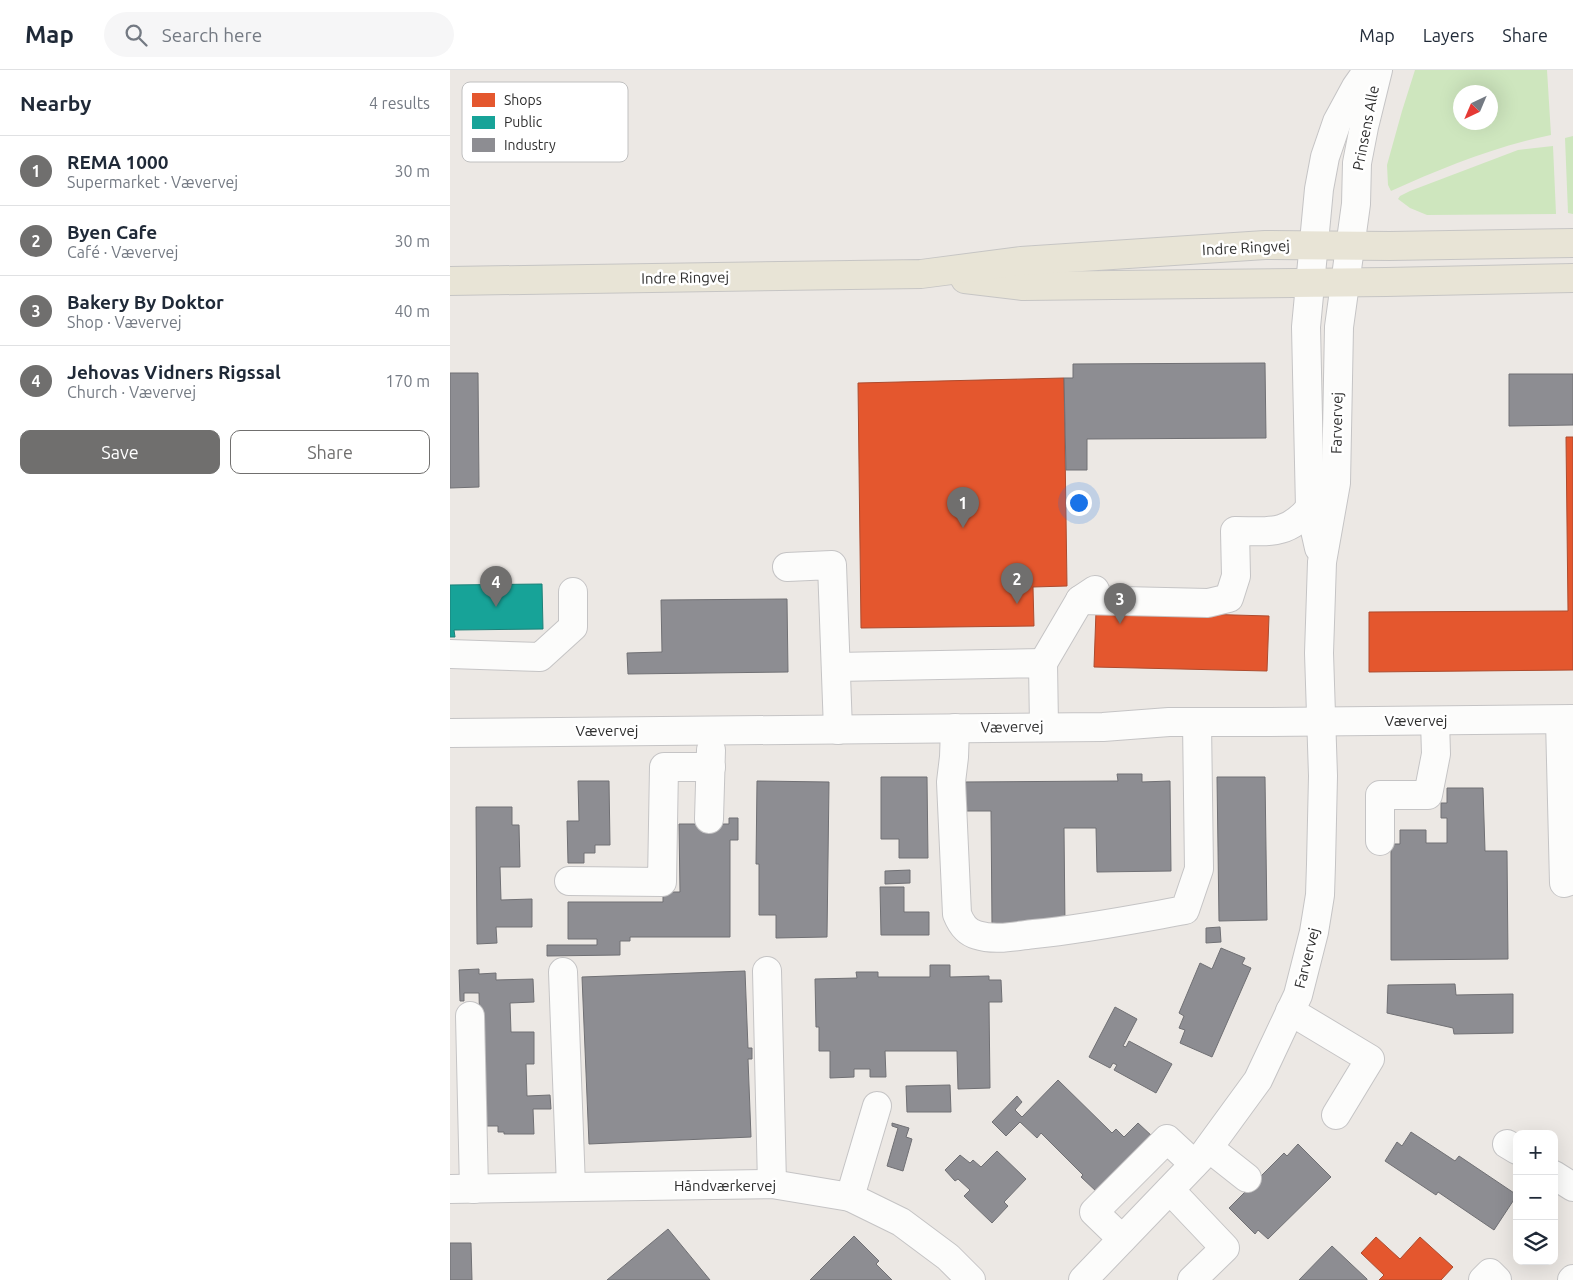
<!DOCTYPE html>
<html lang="en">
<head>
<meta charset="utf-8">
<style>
  body { margin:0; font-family:Ubuntu,sans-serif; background:#f6f6f7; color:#1f2937 }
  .controls { position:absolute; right:15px; bottom:15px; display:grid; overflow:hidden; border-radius:10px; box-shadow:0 5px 20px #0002 }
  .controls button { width:45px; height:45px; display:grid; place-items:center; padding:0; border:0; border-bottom:1px solid #e0e1e3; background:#fff; color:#1f2937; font:25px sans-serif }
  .compass { position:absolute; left:1003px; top:15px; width:45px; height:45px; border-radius:50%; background:#fff; box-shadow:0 5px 20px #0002; rotate:224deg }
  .you { position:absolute; left:628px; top:432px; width:18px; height:18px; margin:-12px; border:4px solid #fff; border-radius:50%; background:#1a73e8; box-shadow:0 0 0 8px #1a73e833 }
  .badge { display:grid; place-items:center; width:32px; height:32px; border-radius:50%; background:#706f6e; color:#fff; font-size:16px; font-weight:700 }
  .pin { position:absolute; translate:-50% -41px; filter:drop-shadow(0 1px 2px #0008) }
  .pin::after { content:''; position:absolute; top:26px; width:18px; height:15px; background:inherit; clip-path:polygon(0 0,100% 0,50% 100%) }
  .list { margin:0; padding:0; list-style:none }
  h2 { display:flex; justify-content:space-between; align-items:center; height:65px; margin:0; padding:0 20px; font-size:21px }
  h2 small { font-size:16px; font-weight:400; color:#747a83 }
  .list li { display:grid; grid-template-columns:32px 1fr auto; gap:15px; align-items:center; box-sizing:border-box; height:70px; padding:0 20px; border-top:1px solid #e0e1e3 }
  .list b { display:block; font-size:19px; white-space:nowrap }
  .list p { margin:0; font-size:16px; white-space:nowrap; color:#747a83 }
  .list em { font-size:16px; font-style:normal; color:#747a83 }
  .actions { display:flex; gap:10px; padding:15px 20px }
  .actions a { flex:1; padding:11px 0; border:1px solid #706f6e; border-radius:10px; text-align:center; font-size:18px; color:#706f6e }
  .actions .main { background:#706f6e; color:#fff }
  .icon { flex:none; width:28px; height:28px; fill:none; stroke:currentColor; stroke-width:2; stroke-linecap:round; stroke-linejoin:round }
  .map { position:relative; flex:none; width:1123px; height:1210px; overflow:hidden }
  header { display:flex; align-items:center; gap:30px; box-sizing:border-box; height:70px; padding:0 25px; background:#fff; border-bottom:1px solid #e0e1e3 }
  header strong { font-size:24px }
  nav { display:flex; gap:28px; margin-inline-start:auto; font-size:18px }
  .search { width:350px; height:45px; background:#f6f6f7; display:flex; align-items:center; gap:12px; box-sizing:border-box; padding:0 18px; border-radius:28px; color:#747a83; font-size:19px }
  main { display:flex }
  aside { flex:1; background:#fff }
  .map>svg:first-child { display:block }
  .green { fill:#cee6be; fill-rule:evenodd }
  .shops { fill:#e4572e; stroke:#ad4b2e }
  .public { fill:#17a398; stroke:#1e8078 }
  .industry { fill:#8d8d92; stroke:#707074 }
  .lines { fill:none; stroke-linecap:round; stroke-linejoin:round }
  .minor-casing { stroke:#c5c4c5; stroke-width:30 }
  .major-casing { stroke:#c6c5c4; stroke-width:30 }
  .minor { stroke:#fcfcfb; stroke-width:28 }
  .major { stroke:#e8e4d6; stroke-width:28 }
  .labels { text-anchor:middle; stroke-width:5; stroke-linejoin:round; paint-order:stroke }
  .street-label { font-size:15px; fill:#2e2e2e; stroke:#fff }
  .key { fill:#fff; stroke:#c0c0c0; stroke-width:1 }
  .key-label { font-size:14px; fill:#2e2e2e }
</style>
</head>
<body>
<header>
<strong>Map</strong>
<div class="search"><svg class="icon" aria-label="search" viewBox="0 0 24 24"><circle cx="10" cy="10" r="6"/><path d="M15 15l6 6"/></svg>Search here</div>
<nav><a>Map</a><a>Layers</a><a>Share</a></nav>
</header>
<main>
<aside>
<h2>Nearby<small>4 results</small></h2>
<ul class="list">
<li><span class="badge">1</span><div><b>REMA 1000</b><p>Supermarket · Vævervej</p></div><em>30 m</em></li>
<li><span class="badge">2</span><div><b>Byen Cafe</b><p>Café · Vævervej</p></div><em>30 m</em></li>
<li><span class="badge">3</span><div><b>Bakery By Doktor</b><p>Shop · Vævervej</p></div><em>40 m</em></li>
<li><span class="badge">4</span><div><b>Jehovas Vidners Rigssal</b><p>Church · Vævervej</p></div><em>170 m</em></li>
</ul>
<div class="actions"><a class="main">Save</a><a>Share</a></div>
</aside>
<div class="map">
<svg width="1123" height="1210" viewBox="0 0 1123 1210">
  <rect width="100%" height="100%" fill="#ece8e4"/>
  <g class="green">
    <path d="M965 0H1097L1101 65C1046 76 992 98 941 121L938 115 937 95 952 41ZM1011 22H1040V52H1011Z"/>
    <path d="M1123 66V144L1118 143 1115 68Z"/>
    <path d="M1103 76 1106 144 977 145 960 138 948 129 950 126 960 121 1068 80Z"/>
  </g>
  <g class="shops">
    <path d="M614 308 617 516 583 517 584 556 411 558 408 313Z"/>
    <path d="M1116 367H1123V600L919 602V542L1118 541Z"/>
    <path d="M646 541 819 546 817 601 644 597Z"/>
    <path d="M926 1167 950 1189 970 1167 1003 1197 991 1210H929L934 1205 911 1183Z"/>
  </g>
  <path class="public" d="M92 514 93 559 4 560 5 567H0V515Z"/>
  <g class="industry">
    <path d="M815 293 816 368 637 369V400H616L614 308H623V294Z"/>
    <path d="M0 303H28L29 417 0 418Z"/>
    <path d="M1059 304H1123V355L1059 356Z"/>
    <path d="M337 529 338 602 178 604 177 583 212 582 211 530Z"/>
    <path d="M667 704H692V712L720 711 721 801 647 802 646 758H614L615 855H542L541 741H511V712L668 711Z"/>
    <path d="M431 707H477L478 788H449V769H431Z"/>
    <path d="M767 707H815L817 850 769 851Z"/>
    <path d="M128 711H159L160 775H145V783H134V793H118L117 751H129Z"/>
    <path d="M307 711 379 712 377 867 326 868V845H309V794H306Z"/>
    <path d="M997 718H1033L1035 781H1057L1058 889 941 890V774H950V760H976V773H997V748H991V733H997Z"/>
    <path d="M26 737H62V755H69L70 797H50L51 830 82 829V857H46L47 873 27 874Z"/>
    <path d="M279 748H288V770H280V867H180V871H170V885L97 886V875H147V869H118V832H213V822H230L229 754H279Z"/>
    <path d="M460 800V813L435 814V801Z"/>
    <path d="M430 817H454V842H479V865H431Z"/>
    <path d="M770 857 771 872 756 873V858Z"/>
    <path d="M771 878 795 888 792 894 801 898 762 987 730 973 735 960 729 958 734 946 729 943 750 893 762 899Z"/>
    <path d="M480 895H500V907L539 906V910H551L552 932H539L540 1018 508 1019 507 981H435L436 1007H420V999H404V1007L380 1008V981H369V957H366L365 909 407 908 406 902H428V907H480Z"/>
    <path d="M29 899V904L46 903V910L83 909 84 932 60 933 61 962H84V994H76L77 1026 100 1025 101 1039H83L84 1064H54V1062H48V1056H32L29 923H14V931H10L9 900Z"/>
    <path d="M295 901 298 978H302V989H298L301 1067 139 1074 132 907Z"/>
    <path d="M1005 914 1006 925 1063 924V963L1004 964 1003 958 937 943 938 915Z"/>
    <path d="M665 937 687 949 673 976 676 977 679 971 722 994 706 1023 664 1000 667 995 663 993 660 998 639 987Z"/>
    <path d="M608 1010 662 1063 666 1059 674 1067 688 1053 703 1067 648 1123 631 1107 633 1105 591 1063 587 1068 570 1052 556 1066 542 1052 567 1026 572 1032 565 1040 572 1047Z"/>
    <path d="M500 1015 501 1042H457L456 1016Z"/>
    <path d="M442 1053 459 1058 456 1067 462 1069 453 1101 437 1096 448 1058 442 1056Z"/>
    <path d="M961 1062 1005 1091 1009 1086 1067 1125 1044 1160 988 1122 986 1125 935 1091 947 1072 952 1076Z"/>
    <path d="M848 1074 881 1107 818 1169 808 1160 805 1164 779 1138 834 1083 837 1086Z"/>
    <path d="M547 1081 576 1109 554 1132 558 1136 542 1153 514 1126 520 1120 508 1109 505 1111 495 1100 510 1085 520 1093 523 1090 531 1097Z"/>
    <path d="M218 1159 260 1210H157Z"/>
    <path d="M404 1166 429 1191 426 1194 442 1210H360Z"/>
    <path d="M0 1173H21L22 1210H0Z"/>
    <path d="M882 1176 917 1209V1210H849Z"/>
  </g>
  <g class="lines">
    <defs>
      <g id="minor">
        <path d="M869 478 860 438 856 257 869 119 875 87 887 52 906 17 918 0"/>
        <path d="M337 497 382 495 388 660"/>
        <path d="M630 530 758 533 779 528 786 506 785 461C818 461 837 466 860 438"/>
        <path d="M0 584 90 587 123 557V522"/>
        <path d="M593 593 630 530 645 520"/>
        <path d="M386 597 593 593 594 656"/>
        <path d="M1110 650 1114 813 1123 810"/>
        <path d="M505 658 504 687 501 712 507 844C511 854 516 862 527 865 545 871 566 866 584 864 635 859 685 849 735 840L749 799 747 652"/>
        <path d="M0 663 653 657 719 652H820L1123 649"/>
        <path d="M259 749 261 680"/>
        <path d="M930 771V725H978L986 684 985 651"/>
        <path d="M119 811 212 812 214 697H261"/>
        <path d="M317 901 322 1114"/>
        <path d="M113 902 121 1117"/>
        <path d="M840 941 920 989 886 1045"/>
        <path d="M20 946 24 1119"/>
        <path d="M1057 1074 1067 1080"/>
        <path d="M759 1078 797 1108"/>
        <path d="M1104 1105 1123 1117"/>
        <path d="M0 1119 322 1114 400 1127 451 1152 498 1187 521 1210"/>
        <path d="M720 1120 775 1178 742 1210"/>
        <path d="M400 1127 427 1036"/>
        <path d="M672 1169 644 1142 717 1069 744 1094"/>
        <path d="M633 1210 754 1084 808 1010 848 925 864 862 870 825 871 794 873 706 869 583 872 492 886 413 889 257 906 134 907 93 914 57 928 0"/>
        <path d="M1033 1210 1040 1203 1047 1210"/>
        <path d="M1122 1210 1123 1209"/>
      </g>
      <g id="major">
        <path d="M515 209 573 216 936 212 1123 208"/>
        <path d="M0 211 471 204 571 191 815 175 940 176 1123 173"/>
      </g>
    </defs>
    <use href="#minor" class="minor-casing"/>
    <use href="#major" class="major-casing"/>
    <use href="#minor" class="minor"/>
    <use href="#major" class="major"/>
  </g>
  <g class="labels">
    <g class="street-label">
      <text transform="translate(916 58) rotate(-79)" y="5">Prinsens Alle</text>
      <text transform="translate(796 178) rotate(-3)" y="5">Indre Ringvej</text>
      <text transform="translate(235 208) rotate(-1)" y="5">Indre Ringvej</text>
      <text transform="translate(887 353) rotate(-89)" y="5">Farvervej</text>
      <text x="966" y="656">Vævervej</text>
      <text transform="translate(562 657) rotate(-1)" y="5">Vævervej</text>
      <text x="157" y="666">Vævervej</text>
      <text transform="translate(857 888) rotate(-76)" y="5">Farvervej</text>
      <text x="275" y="1121">Håndværkervej</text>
    </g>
  </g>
  <rect x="12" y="12" width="166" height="80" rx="8" class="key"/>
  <rect x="22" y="23" width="23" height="14" fill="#e4572e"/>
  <rect x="22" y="46" width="23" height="13" fill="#17a398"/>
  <rect x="22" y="68" width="23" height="14" fill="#8d8d92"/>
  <g class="key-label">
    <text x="54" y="35">Shops</text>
    <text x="54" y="57">Public</text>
    <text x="54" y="80">Industry</text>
  </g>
</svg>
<div class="controls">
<button>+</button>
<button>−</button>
<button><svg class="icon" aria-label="layers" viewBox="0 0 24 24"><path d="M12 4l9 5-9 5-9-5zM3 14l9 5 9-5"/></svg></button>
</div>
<svg class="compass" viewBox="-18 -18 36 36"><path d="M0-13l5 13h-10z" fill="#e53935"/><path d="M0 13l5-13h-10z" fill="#747a83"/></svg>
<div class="you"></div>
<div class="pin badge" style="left:513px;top:458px">1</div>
<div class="pin badge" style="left:567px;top:534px">2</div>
<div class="pin badge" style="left:670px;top:554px">3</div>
<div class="pin badge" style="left:46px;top:537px">4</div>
</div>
</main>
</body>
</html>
